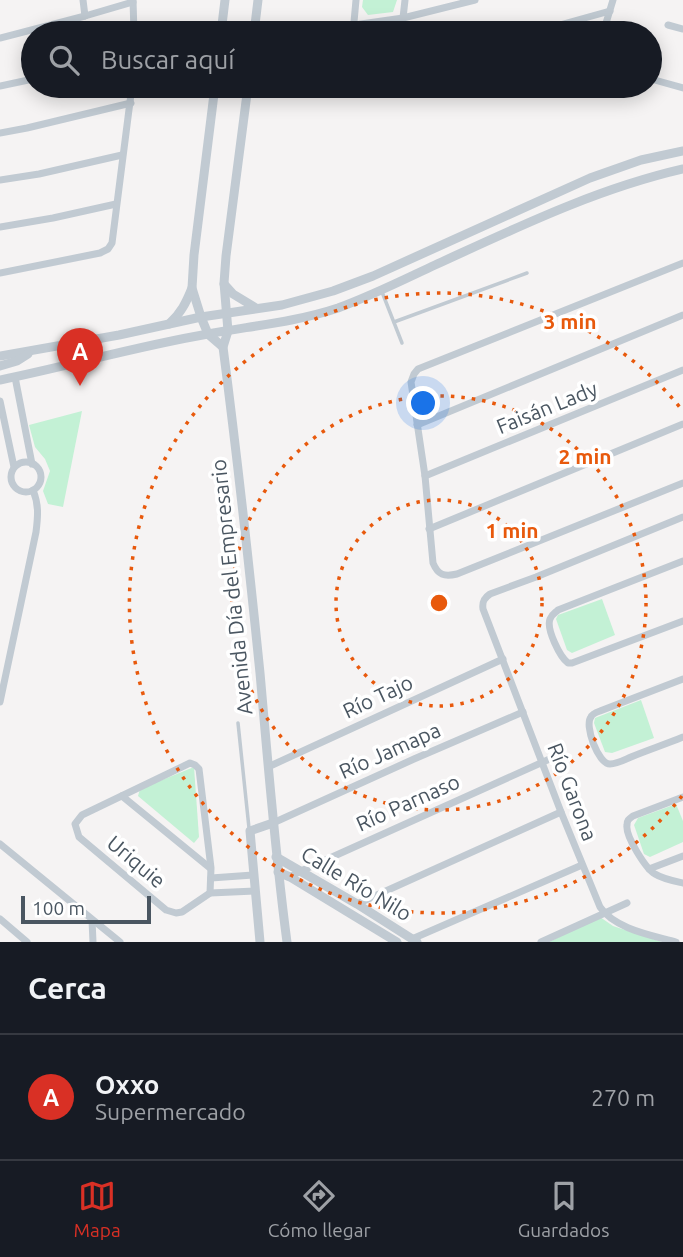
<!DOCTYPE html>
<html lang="es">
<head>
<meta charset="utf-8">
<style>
  body { margin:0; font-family:Ubuntu,sans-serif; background:#242831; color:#f1f3f6 }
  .scale { position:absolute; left:21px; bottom:18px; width:130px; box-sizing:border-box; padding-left:7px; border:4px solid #4a5661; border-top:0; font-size:19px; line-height:24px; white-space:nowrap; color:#4a5661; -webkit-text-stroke:5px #fff; paint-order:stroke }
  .you { position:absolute; left:424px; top:404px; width:24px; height:24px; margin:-18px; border:5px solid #fff; border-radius:50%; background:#1a73e8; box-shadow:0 0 0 10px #1a73e833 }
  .badge { display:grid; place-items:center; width:46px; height:46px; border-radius:50%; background:#d93025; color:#fff; font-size:23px; font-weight:700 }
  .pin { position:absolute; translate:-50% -58px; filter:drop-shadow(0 2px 4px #0008) }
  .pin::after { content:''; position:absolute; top:37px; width:24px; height:21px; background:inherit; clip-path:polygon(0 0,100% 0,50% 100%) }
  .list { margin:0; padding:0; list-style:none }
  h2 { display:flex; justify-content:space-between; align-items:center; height:91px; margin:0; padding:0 28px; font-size:30px }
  h2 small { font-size:23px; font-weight:400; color:#9ea1a6 }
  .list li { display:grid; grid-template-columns:46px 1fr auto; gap:21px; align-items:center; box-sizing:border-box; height:126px; padding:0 28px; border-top:2px solid #363941 }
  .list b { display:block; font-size:26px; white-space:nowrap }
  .list p { margin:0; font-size:23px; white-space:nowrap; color:#9ea1a6 }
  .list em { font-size:23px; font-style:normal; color:#9ea1a6 }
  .icon { flex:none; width:38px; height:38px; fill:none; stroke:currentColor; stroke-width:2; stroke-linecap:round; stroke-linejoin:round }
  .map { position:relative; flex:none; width:683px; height:942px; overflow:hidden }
  .search { position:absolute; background:#171b24; box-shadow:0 4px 18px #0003; left:21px; right:21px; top:21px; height:77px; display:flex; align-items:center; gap:18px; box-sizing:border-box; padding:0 24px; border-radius:38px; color:#9ea1a6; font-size:26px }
  .sheet { height:217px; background:#171b24 }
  nav { display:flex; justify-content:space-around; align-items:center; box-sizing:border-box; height:98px; border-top:2px solid #363941; background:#171b24; font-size:19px; color:#9ea1a6 }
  nav a { display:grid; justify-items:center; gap:4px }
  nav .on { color:#d93025 }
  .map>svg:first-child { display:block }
  .green { fill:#c3f1d5 }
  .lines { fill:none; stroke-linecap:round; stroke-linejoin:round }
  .service { stroke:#c1cad2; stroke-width:3.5 }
  .minor { stroke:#c1cad2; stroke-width:7 }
  .tertiary { stroke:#c1cad2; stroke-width:9 }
  .ring { fill:none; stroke:#e8590c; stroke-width:3.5; stroke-dasharray:3.5 7 }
  .labels { text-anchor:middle; stroke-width:7; stroke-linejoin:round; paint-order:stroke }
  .street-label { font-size:21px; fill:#4a5661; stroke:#fff }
  .centre { fill:#e8590c; stroke:#fff; stroke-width:3.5 }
  .ring-label { font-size:21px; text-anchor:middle; font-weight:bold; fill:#e8590c; stroke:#fff; stroke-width:7; stroke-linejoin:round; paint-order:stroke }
</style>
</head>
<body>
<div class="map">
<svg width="683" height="942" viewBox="0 0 683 942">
  <rect width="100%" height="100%" fill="#f5f3f3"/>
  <g class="green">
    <path d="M363 0H397L393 12 368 15 362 7Z"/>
    <path d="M82 411 63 507 48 504 43 491 50 471 45 459 35 447 29 425Z"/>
    <path d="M602 599 615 635 572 653 567 650 556 619 558 615Z"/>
    <path d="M641 700 654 738 612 753 605 752 594 723 595 718Z"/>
    <path d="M194 767 199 837 194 843 138 796 140 789Z"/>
    <path d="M676 804 683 821V842L650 857 644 854 634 825 638 818Z"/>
    <path d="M600 917 613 926 662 942H549Z"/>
  </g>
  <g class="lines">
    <g class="service">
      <path d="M382 292 402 343"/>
      <path d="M394 322 527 273"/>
      <path d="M238 723 249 828"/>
    </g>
    <g class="minor">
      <path d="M83 0 85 16"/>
      <path d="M133 0 134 33"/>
      <path d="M403 18 405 0"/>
      <path d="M354 25 403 18 475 0"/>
      <path d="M668 25 683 29"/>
      <path d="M353 33 356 0"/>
      <path d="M531 33 610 11"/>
      <path d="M603 33 613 0"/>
      <path d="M0 38 85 16 133 2"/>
      <path d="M651 79 683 88"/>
      <path d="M0 86 33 79"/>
      <path d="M344 92 345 86"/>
      <path d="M0 133 27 128 131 103"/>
      <path d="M0 180 39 174 122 155"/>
      <path d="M0 227 53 218 116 204"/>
      <path d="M683 263 418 369 414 374 411 382 425 476 433 563C438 575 444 577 457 574L683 483"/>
      <path d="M0 273 100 253 108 249 112 243 132 86"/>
      <path d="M15 377 32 464"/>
      <path d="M0 401 14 467"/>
      <path d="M417 425 683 315"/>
      <circle cx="26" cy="477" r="15"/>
      <path d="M425 476 683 370"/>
      <path d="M429 529 683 424"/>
      <path d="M683 561 558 610C555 613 552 614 550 619 546 629 560 657 568 663H572L683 621"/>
      <path d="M683 679 600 711C597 712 592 714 591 717 584 725 598 764 610 764 617 764 624 760 631 757 648 750 666 744 683 737"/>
      <path d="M0 702 36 532C38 516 39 505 33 490"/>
      <path d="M190 763 195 765 199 769 211 868 210 893 182 912 176 913 166 910 79 837 75 824 82 815Z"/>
      <path d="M268 767 503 659"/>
      <path d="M122 796 210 868"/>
      <path d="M683 797 633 816C629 819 627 820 627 825 625 836 646 869 655 874 663 879 674 881 683 883"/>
      <path d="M273 823 414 759 523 712"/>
      <path d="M0 844 120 942"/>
      <path d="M649 869 683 856"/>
      <path d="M290 877 301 871 563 753"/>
      <path d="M211 878 253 875"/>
      <path d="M210 893 255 891"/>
      <path d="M357 904 561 812"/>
      <path d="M0 919 27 942"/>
      <path d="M92 920 93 942"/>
      <path d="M412 939 582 865"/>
      <path d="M541 942 627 903"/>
      <path d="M676 942C651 935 615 929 600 907L561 812 483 609C482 602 484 598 490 594L536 577 683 517"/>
    </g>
    <g class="tertiary">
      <path d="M221 33 225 0"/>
      <path d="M254 33 258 0"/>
      <path d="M215 86 194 255 192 288 201 317 208 334 223 347"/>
      <path d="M248 86 226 256 224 283 228 331 223 347C237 455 249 564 260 673 268 763 275 853 287 942"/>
      <path d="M224 284 233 294 256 308"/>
      <path d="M169 324C181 313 186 303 192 288"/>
      <path d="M0 356 119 335 201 317 282 305 333 291 373 276 590 178 641 160 683 151"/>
      <path d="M0 366 17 361 28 354"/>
      <path d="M0 380C69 366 138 346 208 334 251 326 296 322 338 308 371 296 403 280 435 265 516 228 596 189 683 169"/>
      <path d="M276 857 357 904 417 942"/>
      <path d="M278 872 290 877 397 942"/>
      <path d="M260 942 250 831 273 823"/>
    </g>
  </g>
  <g class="ring">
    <circle cx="439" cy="603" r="103"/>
    <circle cx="439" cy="603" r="207"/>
    <path d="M682 796A310 310 0 1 1 682 410"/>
  </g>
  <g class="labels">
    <g class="street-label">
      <text transform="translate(547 408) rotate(-22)" y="7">Faisán Lady</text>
      <text transform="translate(232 587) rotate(-96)" y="7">Avenida Día del Empresario</text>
      <text transform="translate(378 697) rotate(-25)" y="7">Río Tajo</text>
      <text transform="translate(390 751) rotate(-24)" y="7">Río Jamapa</text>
      <text transform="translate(572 792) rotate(69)" y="7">Río Garona</text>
      <text transform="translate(408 803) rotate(-24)" y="7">Río Parnaso</text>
      <text transform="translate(136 862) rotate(40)" y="7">Uriquie</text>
      <text transform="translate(356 884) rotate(31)" y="7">Calle Río Nilo</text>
    </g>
  </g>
  <circle cx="439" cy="603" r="10" class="centre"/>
  <g class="ring-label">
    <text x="570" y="329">3 min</text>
    <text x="585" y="464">2 min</text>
    <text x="512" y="538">1 min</text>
  </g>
</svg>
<div class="scale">100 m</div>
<div class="you"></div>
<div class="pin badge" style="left:80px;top:386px">A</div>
<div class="search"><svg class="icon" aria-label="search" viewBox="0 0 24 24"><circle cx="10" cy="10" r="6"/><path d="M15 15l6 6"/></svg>Buscar aquí</div>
</div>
<section class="sheet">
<h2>Cerca<small></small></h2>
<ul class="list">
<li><span class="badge">A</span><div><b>Oxxo</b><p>Supermercado</p></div><em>270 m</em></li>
</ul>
</section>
<nav>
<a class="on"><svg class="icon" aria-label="map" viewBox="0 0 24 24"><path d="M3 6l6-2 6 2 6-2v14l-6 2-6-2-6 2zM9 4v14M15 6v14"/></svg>Mapa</a>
<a><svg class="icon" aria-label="directions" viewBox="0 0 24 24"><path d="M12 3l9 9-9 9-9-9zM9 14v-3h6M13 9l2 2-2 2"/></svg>Cómo llegar</a>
<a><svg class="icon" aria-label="saved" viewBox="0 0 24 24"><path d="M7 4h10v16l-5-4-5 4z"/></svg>Guardados</a>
</nav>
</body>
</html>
